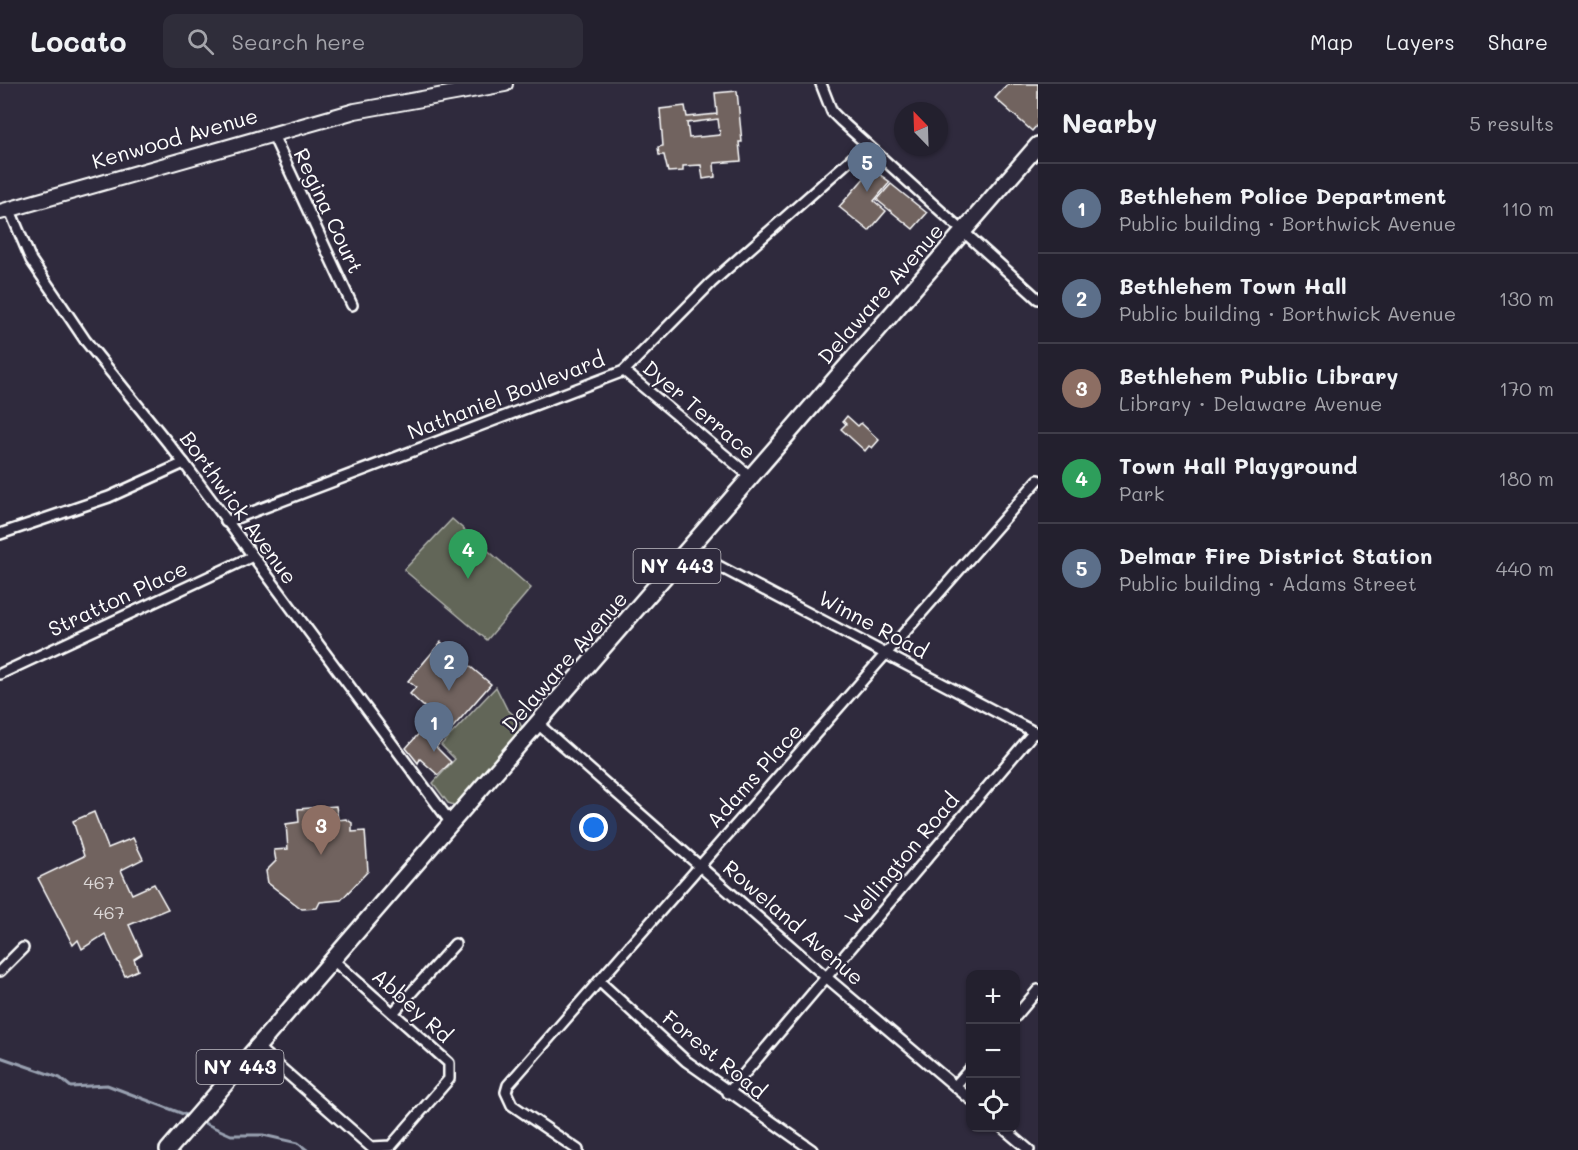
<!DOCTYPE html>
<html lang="en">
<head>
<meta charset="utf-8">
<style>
  body { margin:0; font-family:Mali,sans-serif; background:#2f2d3a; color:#f1f3f6 }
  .controls { position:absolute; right:18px; bottom:18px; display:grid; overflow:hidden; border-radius:12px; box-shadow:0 2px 4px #0004 }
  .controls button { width:54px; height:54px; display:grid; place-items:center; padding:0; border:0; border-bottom:2px solid #403e4a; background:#23202e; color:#f1f3f6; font:30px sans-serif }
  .compass { position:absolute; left:894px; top:18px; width:54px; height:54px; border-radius:50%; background:#23202e; box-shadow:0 2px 4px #0004; rotate:337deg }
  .you { position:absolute; left:594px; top:744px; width:21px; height:21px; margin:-15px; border:4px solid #fff; border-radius:50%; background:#1a73e8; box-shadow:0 0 0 9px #1a73e833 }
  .badge { display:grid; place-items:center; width:39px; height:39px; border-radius:50%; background:#ffd166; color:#fff; font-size:20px; font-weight:700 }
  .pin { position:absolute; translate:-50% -50px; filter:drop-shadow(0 2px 3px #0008) }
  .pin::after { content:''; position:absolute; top:32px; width:21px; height:18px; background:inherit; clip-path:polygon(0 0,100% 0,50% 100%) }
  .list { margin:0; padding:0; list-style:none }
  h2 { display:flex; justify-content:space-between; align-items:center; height:78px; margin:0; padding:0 24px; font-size:26px }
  h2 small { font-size:20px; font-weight:400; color:#a3a3aa }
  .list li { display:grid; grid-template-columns:39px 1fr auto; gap:18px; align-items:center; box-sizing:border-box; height:90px; padding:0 24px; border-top:2px solid #403e4a }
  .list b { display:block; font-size:22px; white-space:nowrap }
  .list p { margin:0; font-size:20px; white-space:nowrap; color:#a3a3aa }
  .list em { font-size:20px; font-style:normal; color:#a3a3aa }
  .icon { flex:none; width:33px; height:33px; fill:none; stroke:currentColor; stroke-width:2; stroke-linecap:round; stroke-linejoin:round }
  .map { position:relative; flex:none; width:1038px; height:1066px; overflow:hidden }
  header { display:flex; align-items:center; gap:36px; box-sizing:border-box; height:84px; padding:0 30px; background:#23202e; border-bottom:2px solid #403e4a }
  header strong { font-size:28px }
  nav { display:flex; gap:33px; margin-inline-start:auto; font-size:21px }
  .search { width:420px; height:54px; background:#2f2d3a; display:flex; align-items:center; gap:15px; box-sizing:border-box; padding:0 21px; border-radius:12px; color:#a3a3aa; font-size:22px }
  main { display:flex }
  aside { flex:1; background:#23202e }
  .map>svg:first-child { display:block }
  .green { fill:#626658; stroke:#b0b2ac; stroke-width:1.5 }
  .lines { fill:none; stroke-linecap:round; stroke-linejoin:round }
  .stream { stroke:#98a0b0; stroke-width:3 }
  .building { fill:#71635f; stroke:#fff; stroke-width:1.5; fill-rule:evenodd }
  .minor-casing { stroke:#fff; stroke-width:14 }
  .secondary-casing { stroke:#fff; stroke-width:18 }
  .primary-casing { stroke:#fff; stroke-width:20 }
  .minor { stroke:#2f2a3d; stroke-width:9 }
  .secondary { stroke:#2f2a3d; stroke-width:14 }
  .primary { stroke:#2f2a3d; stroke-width:15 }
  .labels { text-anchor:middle; stroke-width:4.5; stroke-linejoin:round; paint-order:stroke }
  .number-label { font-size:18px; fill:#dcd8d7 }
  .shield { fill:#2f2a3d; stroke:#c1bfc5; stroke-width:1.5 }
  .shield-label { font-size:20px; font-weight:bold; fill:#fff }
  .street-label { font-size:21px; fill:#fff; stroke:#2f2a3d }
</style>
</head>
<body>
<header>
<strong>Locato</strong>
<div class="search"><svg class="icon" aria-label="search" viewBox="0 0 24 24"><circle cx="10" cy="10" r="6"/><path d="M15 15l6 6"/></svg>Search here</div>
<nav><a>Map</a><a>Layers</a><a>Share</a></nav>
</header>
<main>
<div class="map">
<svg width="1038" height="1066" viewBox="0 0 1038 1066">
  <rect width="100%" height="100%" fill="#2f2a3d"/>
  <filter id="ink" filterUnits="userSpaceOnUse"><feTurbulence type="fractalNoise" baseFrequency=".0167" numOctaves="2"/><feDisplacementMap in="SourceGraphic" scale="12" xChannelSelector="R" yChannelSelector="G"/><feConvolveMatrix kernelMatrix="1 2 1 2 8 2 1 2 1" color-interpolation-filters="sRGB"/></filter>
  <g filter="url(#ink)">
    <g class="green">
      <path d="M452 435 531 504 487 556 404 486Z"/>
      <path d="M496 603 507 625 518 635 523 646 457 722 448 719 433 699 455 675 441 661Z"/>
    </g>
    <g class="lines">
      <g class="stream">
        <path d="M0 973 60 994 71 1003 107 1001 186 1031"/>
        <path d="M204 1039 231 1051H263L298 1059 307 1066"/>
      </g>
    </g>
    <g class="building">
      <path d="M1008 0H1038V40L1032 47 995 14Z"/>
      <path d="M737 7 742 58H739L741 77 714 79 715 93 703 95 701 81 683 82V87L668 88 664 71H659L658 63 663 62 660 25 685 22 687 33 717 30 715 9ZM718 35 720 51 689 54 687 39Z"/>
      <path d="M872 85 890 98 874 117 886 127 869 147 839 123Z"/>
      <path d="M891 100 927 129 913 145 877 116Z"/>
      <path d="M847 332 858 342 861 339 879 356 872 364 869 362 865 367 841 345 846 340 843 337Z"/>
      <path d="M441 558 491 600 448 649 432 635 434 632 410 610 416 603 408 597Z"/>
      <path d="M432 635 448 649 436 663 451 678 438 691 420 675 418 679 406 664Z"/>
      <path d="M336 722 338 736 346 735 352 739V748L365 747 368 787 341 816 320 818 317 824 302 825 268 799 266 787 276 777 274 766 288 765 286 740 299 738 298 725Z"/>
      <path d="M94 728 108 764 133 754 143 775 121 786 132 810 154 800 168 825 129 841 142 870 134 875 138 886 125 892 105 850 82 865 78 856 73 861 38 794 84 772 73 737Z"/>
    </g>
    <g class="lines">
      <defs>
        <g id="minor">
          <path d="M821 0 832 28 841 37 1038 215"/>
          <path d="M272 49 352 221"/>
          <path d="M9 124 31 176 85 256 184 379 451 739"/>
          <path d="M624 287 751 393"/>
          <path d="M226 438 624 287 711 199 867 61"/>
          <path d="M0 450 109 413 184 379"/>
          <path d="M690 467 1038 650"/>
          <path d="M0 590 251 473"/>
          <path d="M538 640 826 893 970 1015"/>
          <path d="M0 887 23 864"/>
          <path d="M599 897 686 977 812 1066"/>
          <path d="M393 929 455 860"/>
          <path d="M1016 932 1038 906"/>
          <path d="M257 963 371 1063 391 1062 449 995V979L333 876"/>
          <path d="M955 1002 970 985"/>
          <path d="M728 1009 1034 648"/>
          <path d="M1003 1044 1029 1066"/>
          <path d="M578 1066 512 1021 506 1008 508 1001 1038 396"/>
        </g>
        <path id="secondary" d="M0 128 355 27 505 0"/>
        <path id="primary" d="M168 1066 1038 61"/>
      </defs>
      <use href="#minor" class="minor-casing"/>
      <use href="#secondary" class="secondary-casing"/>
      <use href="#primary" class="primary-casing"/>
      <use href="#minor" class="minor"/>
      <use href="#secondary" class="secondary"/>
      <use href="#primary" class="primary"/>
    </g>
  </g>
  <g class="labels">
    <g class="number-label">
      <text x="99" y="805">467</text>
      <text x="109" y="835">467</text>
    </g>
    <g class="shield">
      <rect x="633.5" y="465" width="87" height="34" rx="4.5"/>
      <rect x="196.5" y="966" width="87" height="34" rx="4.5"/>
    </g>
    <g class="shield-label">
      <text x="677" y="489">NY 443</text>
      <text x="240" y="990">NY 443</text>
    </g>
    <g class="street-label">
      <text transform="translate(175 55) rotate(-16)" y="7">Kenwood Avenue</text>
      <text transform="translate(328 127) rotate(65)" y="7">Regina Court</text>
      <text transform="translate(881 210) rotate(-49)" y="7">Delaware Avenue</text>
      <text transform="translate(506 312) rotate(-21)" y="7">Nathaniel Boulevard</text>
      <text transform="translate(699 326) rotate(40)" y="7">Dyer Terrace</text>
      <text transform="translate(238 424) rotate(54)" y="7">Borthwick Avenue</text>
      <text transform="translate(118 515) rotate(-25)" y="7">Stratton Place</text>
      <text transform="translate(873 541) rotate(28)" y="7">Winne Road</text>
      <text transform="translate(565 578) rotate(-49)" y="7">Delaware Avenue</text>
      <text transform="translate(755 692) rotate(-48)" y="7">Adams Place</text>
      <text transform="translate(902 775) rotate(-50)" y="7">Wellington Road</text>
      <text transform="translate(793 839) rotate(41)" y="7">Roweland Avenue</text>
      <text transform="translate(412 922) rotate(42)" y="7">Abbey Rd</text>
      <text transform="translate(714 971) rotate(39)" y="7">Forest Road</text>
    </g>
  </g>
</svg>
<div class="controls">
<button>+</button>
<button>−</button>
<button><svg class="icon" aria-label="locate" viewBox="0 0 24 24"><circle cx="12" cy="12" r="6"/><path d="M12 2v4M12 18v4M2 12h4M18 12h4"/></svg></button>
</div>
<svg class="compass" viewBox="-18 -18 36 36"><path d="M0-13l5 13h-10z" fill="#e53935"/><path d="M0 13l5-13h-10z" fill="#a3a3aa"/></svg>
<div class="you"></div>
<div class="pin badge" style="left:434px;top:668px;background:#5c6f8a">1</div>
<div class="pin badge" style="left:449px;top:607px;background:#5c6f8a">2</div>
<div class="pin badge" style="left:321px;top:771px;background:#8d6e63">3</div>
<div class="pin badge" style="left:468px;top:495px;background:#2e9e5b">4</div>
<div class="pin badge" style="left:867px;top:108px;background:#5c6f8a">5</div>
</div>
<aside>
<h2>Nearby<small>5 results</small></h2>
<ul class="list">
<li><span class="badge" style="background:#5c6f8a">1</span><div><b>Bethlehem Police Department</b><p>Public building · Borthwick Avenue</p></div><em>110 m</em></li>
<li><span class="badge" style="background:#5c6f8a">2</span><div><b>Bethlehem Town Hall</b><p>Public building · Borthwick Avenue</p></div><em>130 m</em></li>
<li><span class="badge" style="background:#8d6e63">3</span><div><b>Bethlehem Public Library</b><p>Library · Delaware Avenue</p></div><em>170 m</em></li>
<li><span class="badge" style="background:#2e9e5b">4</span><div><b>Town Hall Playground</b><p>Park</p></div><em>180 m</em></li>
<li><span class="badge" style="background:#5c6f8a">5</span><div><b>Delmar Fire District Station</b><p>Public building · Adams Street</p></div><em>440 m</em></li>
</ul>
</aside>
</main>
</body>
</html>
